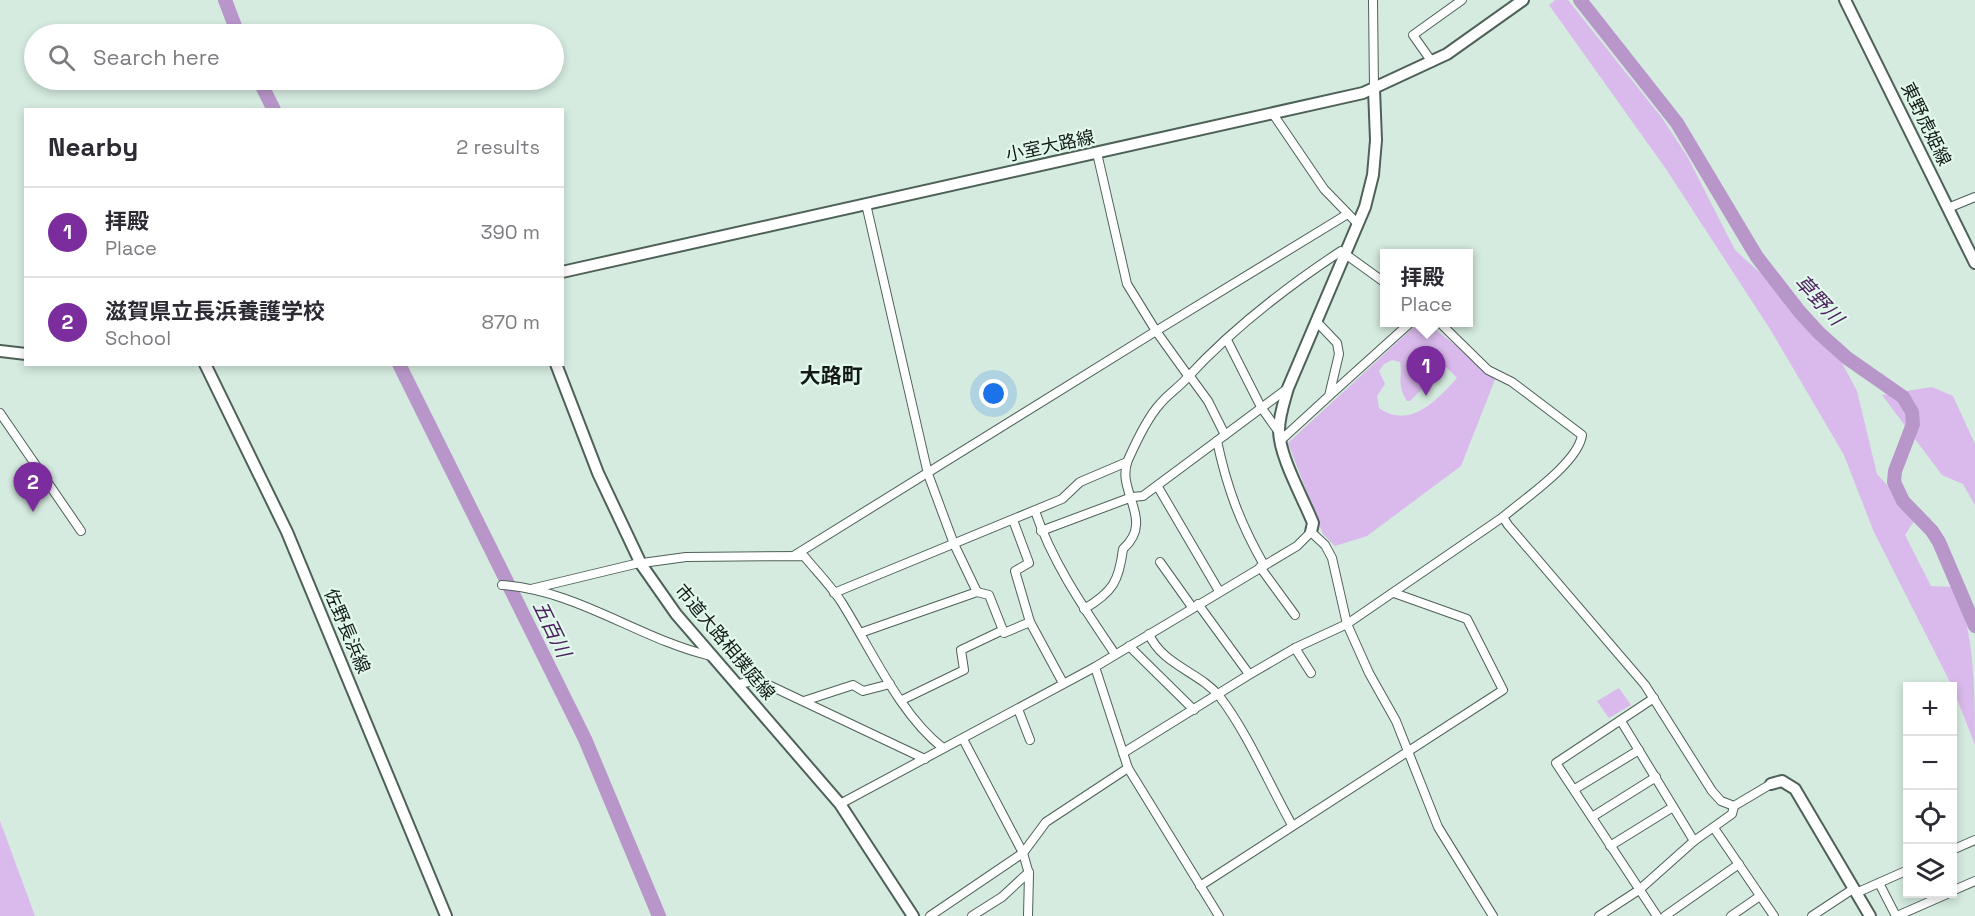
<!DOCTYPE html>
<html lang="en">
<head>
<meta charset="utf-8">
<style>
  body { margin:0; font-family:"Space Grotesk","Noto Sans JP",sans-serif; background:#f2f2f3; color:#2b2b33 }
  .controls { position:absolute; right:18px; bottom:18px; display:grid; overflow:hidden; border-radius:0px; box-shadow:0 3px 9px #0003 }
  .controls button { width:54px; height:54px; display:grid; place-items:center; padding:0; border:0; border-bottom:2px solid #e1e1e2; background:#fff; color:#2b2b33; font:30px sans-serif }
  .you { position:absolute; left:994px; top:394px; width:21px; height:21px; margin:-15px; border:4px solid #fff; border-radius:50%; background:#1a73e8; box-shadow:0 0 0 9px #1a73e833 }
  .badge { display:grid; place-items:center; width:39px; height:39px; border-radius:50%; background:#7b2c9d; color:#fff; font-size:20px; font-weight:700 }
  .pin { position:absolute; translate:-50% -50px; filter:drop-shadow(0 2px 3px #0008) }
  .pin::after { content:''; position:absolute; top:32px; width:21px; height:18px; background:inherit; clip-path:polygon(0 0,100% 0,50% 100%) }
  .popup { position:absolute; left:1380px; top:249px; width:93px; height:78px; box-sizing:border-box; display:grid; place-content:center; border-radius:0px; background:#fff; filter:drop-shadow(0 2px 4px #0005); font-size:20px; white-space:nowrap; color:#7c7c81 }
  .popup b { font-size:22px; color:#2b2b33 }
  .popup::after { content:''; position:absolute; left:50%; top:100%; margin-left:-12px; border:12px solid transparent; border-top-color:#fff }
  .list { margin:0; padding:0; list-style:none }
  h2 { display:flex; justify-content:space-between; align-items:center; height:78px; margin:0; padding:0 24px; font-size:26px }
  h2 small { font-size:20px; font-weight:400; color:#7c7c81 }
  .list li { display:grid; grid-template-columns:39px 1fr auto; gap:18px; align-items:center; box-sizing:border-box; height:90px; padding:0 24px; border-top:2px solid #e1e1e2 }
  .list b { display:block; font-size:22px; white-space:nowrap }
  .list p { margin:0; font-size:20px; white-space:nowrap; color:#7c7c81 }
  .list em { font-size:20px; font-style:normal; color:#7c7c81 }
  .icon { flex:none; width:33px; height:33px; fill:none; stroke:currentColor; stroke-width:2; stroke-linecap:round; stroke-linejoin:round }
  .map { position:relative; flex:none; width:1975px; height:916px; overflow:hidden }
  .search { position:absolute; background:#fff; box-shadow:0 3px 9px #0003; left:24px; top:24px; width:540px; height:66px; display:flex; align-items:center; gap:15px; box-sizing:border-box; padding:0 21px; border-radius:33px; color:#7c7c81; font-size:22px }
  .panel { position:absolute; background:#fff; box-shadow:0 3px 9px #0003; left:24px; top:108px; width:540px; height:258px; border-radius:0px }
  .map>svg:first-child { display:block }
  .green { fill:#dabaec; fill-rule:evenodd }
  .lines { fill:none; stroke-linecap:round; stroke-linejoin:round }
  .river { stroke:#b896ca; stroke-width:14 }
  .street-casing { stroke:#4e6157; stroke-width:10 }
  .secondary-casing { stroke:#4e6157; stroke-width:14 }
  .street { stroke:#fff; stroke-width:8 }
  .secondary { stroke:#fff; stroke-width:10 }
  .labels { text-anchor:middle; stroke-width:4.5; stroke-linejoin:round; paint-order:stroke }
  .street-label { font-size:18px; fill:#131a16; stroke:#e2f8ec }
  .water-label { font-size:20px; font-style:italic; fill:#4d2261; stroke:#e2f8ec }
  .quarter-label { font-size:21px; font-weight:bold; fill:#131a16; stroke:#e2f8ec }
</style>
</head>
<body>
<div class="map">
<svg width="1975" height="916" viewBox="0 0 1975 916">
  <rect width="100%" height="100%" fill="#d5ebdf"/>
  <g class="green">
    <path d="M1555 0H1568L1662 118 1687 156 1735 250 1826 333 1857 391 1877 474 1889 487 1900 485 1915 520 1905 535 1931 586 1954 587C1975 627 1975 699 1975 745L1952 686 1873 530 1844 455 1770 329 1666 169 1549 5Z"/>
    <path d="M1418 323H1427L1496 377 1461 466 1367 536 1335 546 1323 534 1288 443ZM1392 360 1400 362C1403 380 1396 383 1407 401H1410L1445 366 1457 378C1437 400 1410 430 1379 408L1377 396 1385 384 1379 371 1384 364Z"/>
    <path d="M1932 387 1953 396 1975 444V505L1963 484 1942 475 1882 395Z"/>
    <path d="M1619 688 1631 705 1609 718 1597 701Z"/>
    <path d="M0 821 35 916H0Z"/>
  </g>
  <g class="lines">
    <g class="river">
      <path d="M225 0 238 34"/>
      <path d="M1580 0 1677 123 1757 257 1799 311 1819 333 1847 358 1903 397 1912 412 1913 424 1895 471 1894 482 1903 501 1932 531 1939 542 1975 626"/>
      <path d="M259 80 274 110"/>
      <path d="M399 364 585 739 659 916"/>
    </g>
    <defs>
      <g id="street">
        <path d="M1373 0 1374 89"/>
        <path d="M1432 62 1413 35 1462 0"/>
        <path d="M1273 114 1324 189 1357 223"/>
        <path d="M1097 153 1127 284 1156 331 1346 215"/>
        <path d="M866 204 928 474 954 544 977 592"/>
        <path d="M1948 208 1975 197"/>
        <path d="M1439 322 1488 370 1512 382 1582 435C1578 463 1524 499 1503 517L1508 525 1645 685 1712 791 1721 801 1734 806 1771 784"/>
        <path d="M1227 340 1261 407 1278 431"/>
        <path d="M1189 375 1208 401 1225 435"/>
        <path d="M1330 395 1411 322"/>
        <path d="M0 413 81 531"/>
        <path d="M1281 440 1329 396 1339 354 1337 343 1316 321"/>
        <path d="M1217 441C1227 488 1240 523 1264 565"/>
        <path d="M1158 487 1219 591"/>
        <path d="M1035 511C1053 564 1084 608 1115 654"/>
        <path d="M1013 520 1029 563 1015 571 1030 622"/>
        <path d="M1041 531 1132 497 1143 496 1288 388"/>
        <path d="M795 555 1156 331 1189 377"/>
        <path d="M1160 562 1192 607"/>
        <path d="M1260 567 1295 615"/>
        <path d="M502 585C577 590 639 639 711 656"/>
        <path d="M531 589 635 564 686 557 804 556C816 571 832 587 842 603 871 649 900 715 943 748"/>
        <path d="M834 593 1062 499 1080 482 1127 462"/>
        <path d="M1198 604 1249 674"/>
        <path d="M1084 609C1113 592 1119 581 1123 549 1156 520 1115 491 1128 460 1136 442 1147 418 1160 404 1167 395 1178 388 1186 379 1229 332 1288 286 1341 251L1384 282"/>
        <path d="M860 633 977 592 989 595 1004 633 1030 622 1063 683"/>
        <path d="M1149 634C1162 665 1200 672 1220 697 1248 734 1269 784 1292 825"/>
        <path d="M1129 646 1194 710"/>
        <path d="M1295 648 1311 673"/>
        <path d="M1095 667 1128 768 1219 916"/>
        <path d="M739 684 758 680 925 759"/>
        <path d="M1654 698 1556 763 1657 916"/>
        <path d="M902 700 964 670 961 650 1003 630"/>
        <path d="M804 701 853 685 863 691 890 684"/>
        <path d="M1018 709 1030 740"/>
        <path d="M1621 721 1694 841"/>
        <path d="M963 739 1023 853 1029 874 1028 916"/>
        <path d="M1123 753 1247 676 1295 648 1347 624 1503 517"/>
        <path d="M1575 789 1639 750"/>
        <path d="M840 804 1095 667 1297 546 1311 532 1325 545 1332 558 1347 624 1369 673 1396 721 1438 827 1493 916"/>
        <path d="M1592 817 1656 777"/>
        <path d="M1714 828 1774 916"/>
        <path d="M1610 846 1673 807"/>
        <path d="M1952 850 1975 840"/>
        <path d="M1879 883 1896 916"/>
        <path d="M1200 886 1503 690 1467 619 1394 593"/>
        <path d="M1952 891 1975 881"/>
        <path d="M1856 893 1908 870"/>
        <path d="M930 916 1023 853 1046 822 1128 768"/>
        <path d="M972 916 1002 897 1029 872"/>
        <path d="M1599 916 1639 890 1694 841 1732 814 1734 806"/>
        <path d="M1665 916 1739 864"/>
        <path d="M1731 916 1760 896"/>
        <path d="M1812 916 1853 889"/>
        <path d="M1897 916 1947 894"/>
      </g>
      <g id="secondary">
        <path d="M1845 0 1975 263"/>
        <path d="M562 272 1363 93 1447 54 1523 0"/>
        <path d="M0 351 26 354"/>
        <path d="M205 364 287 532 446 916"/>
        <path d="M556 364 598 473 641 564 676 614 840 804 913 916"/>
        <path d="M1311 532 1313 523C1303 498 1279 456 1279 430 1279 416 1284 402 1288 388L1365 207 1373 175 1376 140 1374 89"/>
        <path d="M1771 784 1782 781 1795 789 1870 916"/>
      </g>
    </defs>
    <use href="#street" class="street-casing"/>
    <use href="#secondary" class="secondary-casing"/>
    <use href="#street" class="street"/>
    <use href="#secondary" class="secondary"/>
  </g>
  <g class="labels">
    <g class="street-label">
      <text transform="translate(1926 124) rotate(64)" y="6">東野虎姫線</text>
      <text transform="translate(1050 146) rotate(-12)" y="6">小室大路線</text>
      <text transform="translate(347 631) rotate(67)" y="6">佐野長浜線</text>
      <text transform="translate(725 642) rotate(50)" y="6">市道大路相撲庭線</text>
    </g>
    <g class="water-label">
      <text transform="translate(1819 300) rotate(47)" y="7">草野川</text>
      <text transform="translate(552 629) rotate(64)" y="7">五百川</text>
    </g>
    <g class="quarter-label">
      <text x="831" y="383">大路町</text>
    </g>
  </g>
</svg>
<div class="controls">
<button>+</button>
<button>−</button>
<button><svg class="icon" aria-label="locate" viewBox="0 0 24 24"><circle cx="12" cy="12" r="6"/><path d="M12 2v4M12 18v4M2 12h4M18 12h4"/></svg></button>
<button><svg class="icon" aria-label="layers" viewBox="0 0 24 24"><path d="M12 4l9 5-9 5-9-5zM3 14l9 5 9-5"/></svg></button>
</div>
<div class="you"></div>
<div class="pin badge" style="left:1426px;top:396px">1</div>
<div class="popup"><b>拝殿</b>Place</div>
<div class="pin badge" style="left:33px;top:512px">2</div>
<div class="search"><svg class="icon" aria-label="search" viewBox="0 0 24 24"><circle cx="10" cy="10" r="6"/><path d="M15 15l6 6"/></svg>Search here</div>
<section class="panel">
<h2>Nearby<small>2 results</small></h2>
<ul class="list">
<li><span class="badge">1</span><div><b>拝殿</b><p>Place</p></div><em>390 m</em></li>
<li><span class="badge">2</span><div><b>滋賀県立長浜養護学校</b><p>School</p></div><em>870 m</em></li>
</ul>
</section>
</div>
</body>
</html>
